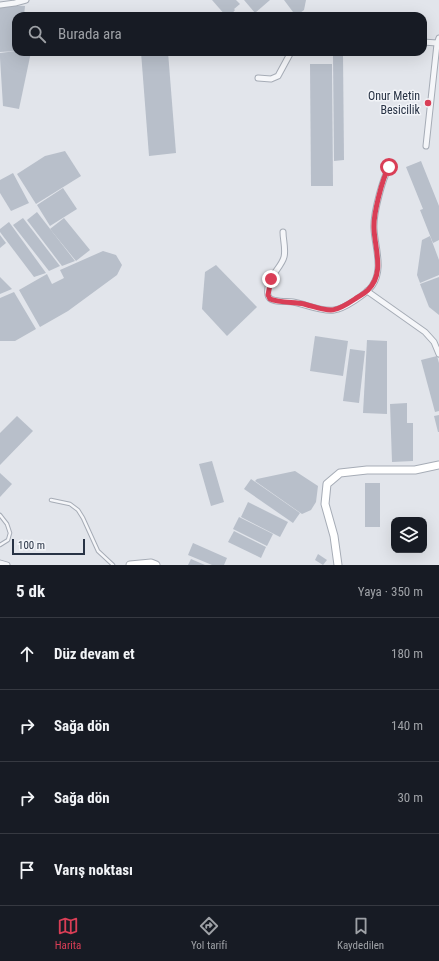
<!DOCTYPE html>
<html lang="tr">
<head>
<meta charset="utf-8">
<style>
  body { margin:0; font-family:"Roboto Condensed",sans-serif; background:#20242c; color:#f1f3f6 }
  .controls { position:absolute; right:12px; bottom:12px; display:grid; overflow:hidden; border-radius:8px; box-shadow:0 4px 16px #0002 }
  .controls button { width:36px; height:36px; display:grid; place-items:center; padding:0; border:0; border-bottom:1px solid #363941; background:#171b24; color:#f1f3f6; font:20px sans-serif }
  .scale { position:absolute; left:12px; bottom:10px; width:73px; box-sizing:border-box; padding-left:4px; border:2px solid #283345; border-top:0; font-size:11px; line-height:14px; white-space:nowrap; color:#283345; -webkit-text-stroke:3px #f2f4f8; paint-order:stroke }
  .stop { position:absolute; width:12px; height:12px; margin:-9px; border:3px solid #d93e56; border-radius:50%; background:#fff }
  .stop.end { background:#d93e56; border-color:#fff; box-shadow:0 1px 4px #0008 }
  .list { margin:0; padding:0; list-style:none }
  h2 { display:flex; justify-content:space-between; align-items:center; height:52px; margin:0; padding:0 16px; font-size:17px }
  h2 small { font-size:13px; font-weight:400; color:#9ea1a6 }
  .list li { display:grid; grid-template-columns:26px 1fr auto; gap:12px; align-items:center; box-sizing:border-box; height:72px; padding:0 16px; border-top:1px solid #363941 }
  .list b { display:block; font-size:15px; white-space:nowrap }
  .list em { font-size:13px; font-style:normal; color:#9ea1a6 }
  .icon { flex:none; width:22px; height:22px; fill:none; stroke:currentColor; stroke-width:2; stroke-linecap:round; stroke-linejoin:round }
  .map { position:relative; flex:none; width:439px; height:565px; overflow:hidden }
  .search { position:absolute; background:#171b24; box-shadow:0 4px 16px #0002; left:12px; right:12px; top:12px; height:44px; display:flex; align-items:center; gap:10px; box-sizing:border-box; padding:0 14px; border-radius:12px; color:#9ea1a6; font-size:15px }
  .sheet { height:340px; background:#171b24 }
  nav { display:flex; justify-content:space-around; align-items:center; box-sizing:border-box; height:56px; border-top:1px solid #363941; background:#171b24; font-size:11px; color:#9ea1a6 }
  nav a { display:grid; justify-items:center; gap:2px }
  nav .on { color:#d93e56 }
  .map>svg:first-child { display:block }
  .building { fill:#b8bfca }
  .lines { fill:none; stroke-linecap:round; stroke-linejoin:round }
  .service-casing { stroke:#a6acb6; stroke-width:4.5 }
  .minor-casing { stroke:#a6acb6; stroke-width:7 }
  .secondary-casing { stroke:#a6acb6; stroke-width:9 }
  .service { stroke:#f5f6f9; stroke-width:2.5 }
  .minor { stroke:#f5f6f9; stroke-width:5 }
  .secondary { stroke:#fff; stroke-width:7 }
  .route { stroke:#d93e56; stroke-width:5 }
  .poi-dot { fill:#d93e56; stroke:#f2f4f8; stroke-width:1.5 }
  .labels { text-anchor:middle; stroke-width:3; stroke-linejoin:round; paint-order:stroke }
  .poi-label { font-size:12px; fill:#283345; stroke:#f2f4f8; text-anchor:end }
</style>
</head>
<body>
<div class="map">
<svg width="439" height="565" viewBox="0 0 439 565">
  <rect width="100%" height="100%" fill="#e2e5eb"/>
  <g class="building">
    <path d="M212 0H236L240 4 234 9 235 10 230 16H226Z"/>
    <path d="M244 0H270L255 13Z"/>
    <path d="M284 0H306L304 10 296 16Z"/>
    <path d="M0 5 25 6 24 16H16V51L0 52Z"/>
    <path d="M16 51 31 52 19 109 3 106 0 58V53Z"/>
    <path d="M141 52H168L176 153 149 156Z"/>
    <path d="M333 55H343L344 160 334 161Z"/>
    <path d="M310 64H332L333 186H311Z"/>
    <path d="M65 151 81 176 36 204 17 174 45 156Z"/>
    <path d="M421 161 439 206V240L433 243 420 210 423 209 406 167Z"/>
    <path d="M13 173 29 203 11 211 0 193V180Z"/>
    <path d="M63 188 77 209 50 226 37 205Z"/>
    <path d="M37 212 75 261 62 266 27 220Z"/>
    <path d="M23 218 60 266 49 271 13 225Z"/>
    <path d="M64 218 90 250 76 261 50 229Z"/>
    <path d="M9 222 46 273 34 277 0 232V229Z"/>
    <path d="M0 235 6 243 0 248Z"/>
    <path d="M430 236 439 260V275L420 283 417 275 422 240Z"/>
    <path d="M103 251 116 255 122 265 117 275 68 311 40 327 19 290 47 274 52 284 64 278 60 270Z"/>
    <path d="M216 265 257 307 227 336 202 309 205 272Z"/>
    <path d="M0 277 12 289 0 294Z"/>
    <path d="M439 277V315L429 307 420 284Z"/>
    <path d="M14 292 36 329 15 341H0V298Z"/>
    <path d="M315 336 348 341 343 376 310 371Z"/>
    <path d="M367 340 387 341V414L363 413Z"/>
    <path d="M350 349 365 351 359 403 343 401Z"/>
    <path d="M437 356 439 363V411L435 412 421 360Z"/>
    <path d="M407 403V423H413V461L392 462 390 404Z"/>
    <path d="M439 415V432H438L434 416Z"/>
    <path d="M17 416 33 431 0 465V433Z"/>
    <path d="M212 461 224 502 211 506 199 464Z"/>
    <path d="M295 471 318 486 316 502 311 510 302 514 255 481 257 479Z"/>
    <path d="M0 473 12 484 0 497Z"/>
    <path d="M251 479 300 513 293 523 244 489Z"/>
    <rect x="365" y="483" width="15" height="44"/>
    <path d="M248 502 288 522 280 537 241 517Z"/>
    <path d="M239 517 273 534 267 546 233 529Z"/>
    <path d="M234 531 266 547 261 558 228 542Z"/>
    <path d="M193 543 227 558 224 565H212L188 555Z"/>
    <path d="M318 554 327 560 323 565 315 560Z"/>
    <path d="M191 559 205 565H188Z"/>
  </g>
  <g class="lines">
    <defs>
      <g id="service">
        <path d="M51 500 70 504 78 510 83 518 98 551 113 565"/>
        <path d="M0 515 7 524 10 533 8 540 0 545"/>
      </g>
      <g id="minor">
        <path d="M0 5 15 3 26 0"/>
        <path d="M423 42 437 43"/>
        <path d="M258 78 271 79 278 76 291 52"/>
        <path d="M426 146 437 44 439 38"/>
        <path d="M283 232C283 240 286 249 284 257 281 269 265 278 268 295 269 303 286 301 293 302 305 304 322 312 334 310 344 309 366 294 372 286 384 269 375 248 374 229 373 215 383 172 393 163"/>
        <path d="M367 291 425 332 434 342 439 354"/>
        <path d="M0 563 7 565"/>
      </g>
      <g id="secondary">
        <path d="M130 565 151 563 156 565"/>
        <path d="M338 565 334 536 325 504 327 484 340 473 367 470H415L439 465"/>
      </g>
    </defs>
    <use href="#service" class="service-casing"/>
    <use href="#minor" class="minor-casing"/>
    <use href="#secondary" class="secondary-casing"/>
    <use href="#service" class="service"/>
    <use href="#minor" class="minor"/>
    <use href="#secondary" class="secondary"/>
  </g>
  <g class="lines">
    <path class="route" d="M271 279 268 295 270 299C280 303 293 302 304 304 330 311 331 315 355 299 359 296 364 294 368 290 385 273 375 250 374 229 373 215 382 179 389 167"/>
  </g>
  <circle class="poi-dot" cx="428" cy="103" r="4"/>
  <g class="labels">
    <g class="poi-label">
      <text x="420" y="100">Onur Metin<tspan x="420" dy="14">Besicilik</tspan></text>
    </g>
  </g>
</svg>
<div class="controls">
<button><svg class="icon" aria-label="layers" viewBox="0 0 24 24"><path d="M12 4l9 5-9 5-9-5zM3 14l9 5 9-5"/></svg></button>
</div>
<div class="scale">100 m</div>
<div class="stop" style="left:389px;top:167px"></div>
<div class="stop end" style="left:271px;top:279px"></div>
<div class="search"><svg class="icon" aria-label="search" viewBox="0 0 24 24"><circle cx="10" cy="10" r="6"/><path d="M15 15l6 6"/></svg>Burada ara</div>
</div>
<section class="sheet">
<h2>5 dk<small>Yaya · 350 m</small></h2>
<ul class="list">
<li><svg class="icon" aria-label="ahead" viewBox="0 0 24 24"><path d="M12 20V5M6 11l6-6 6 6"/></svg><div><b>Düz devam et</b></div><em>180 m</em></li>
<li><svg class="icon" aria-label="right" viewBox="0 0 24 24"><path d="M7 20v-9h11M14 6l5 5-5 5"/></svg><div><b>Sağa dön</b></div><em>140 m</em></li>
<li><svg class="icon" aria-label="right" viewBox="0 0 24 24"><path d="M7 20v-9h11M14 6l5 5-5 5"/></svg><div><b>Sağa dön</b></div><em>30 m</em></li>
<li><svg class="icon" aria-label="arrive" viewBox="0 0 24 24"><path d="M6 21V4h12l-3 4 3 4H6"/></svg><div><b>Varış noktası</b></div></li>
</ul>
</section>
<nav>
<a class="on"><svg class="icon" aria-label="map" viewBox="0 0 24 24"><path d="M3 6l6-2 6 2 6-2v14l-6 2-6-2-6 2zM9 4v14M15 6v14"/></svg>Harita</a>
<a><svg class="icon" aria-label="directions" viewBox="0 0 24 24"><path d="M12 3l9 9-9 9-9-9zM9 14v-3h6M13 9l2 2-2 2"/></svg>Yol tarifi</a>
<a><svg class="icon" aria-label="saved" viewBox="0 0 24 24"><path d="M7 4h10v16l-5-4-5 4z"/></svg>Kaydedilen</a>
</nav>
</body>
</html>
